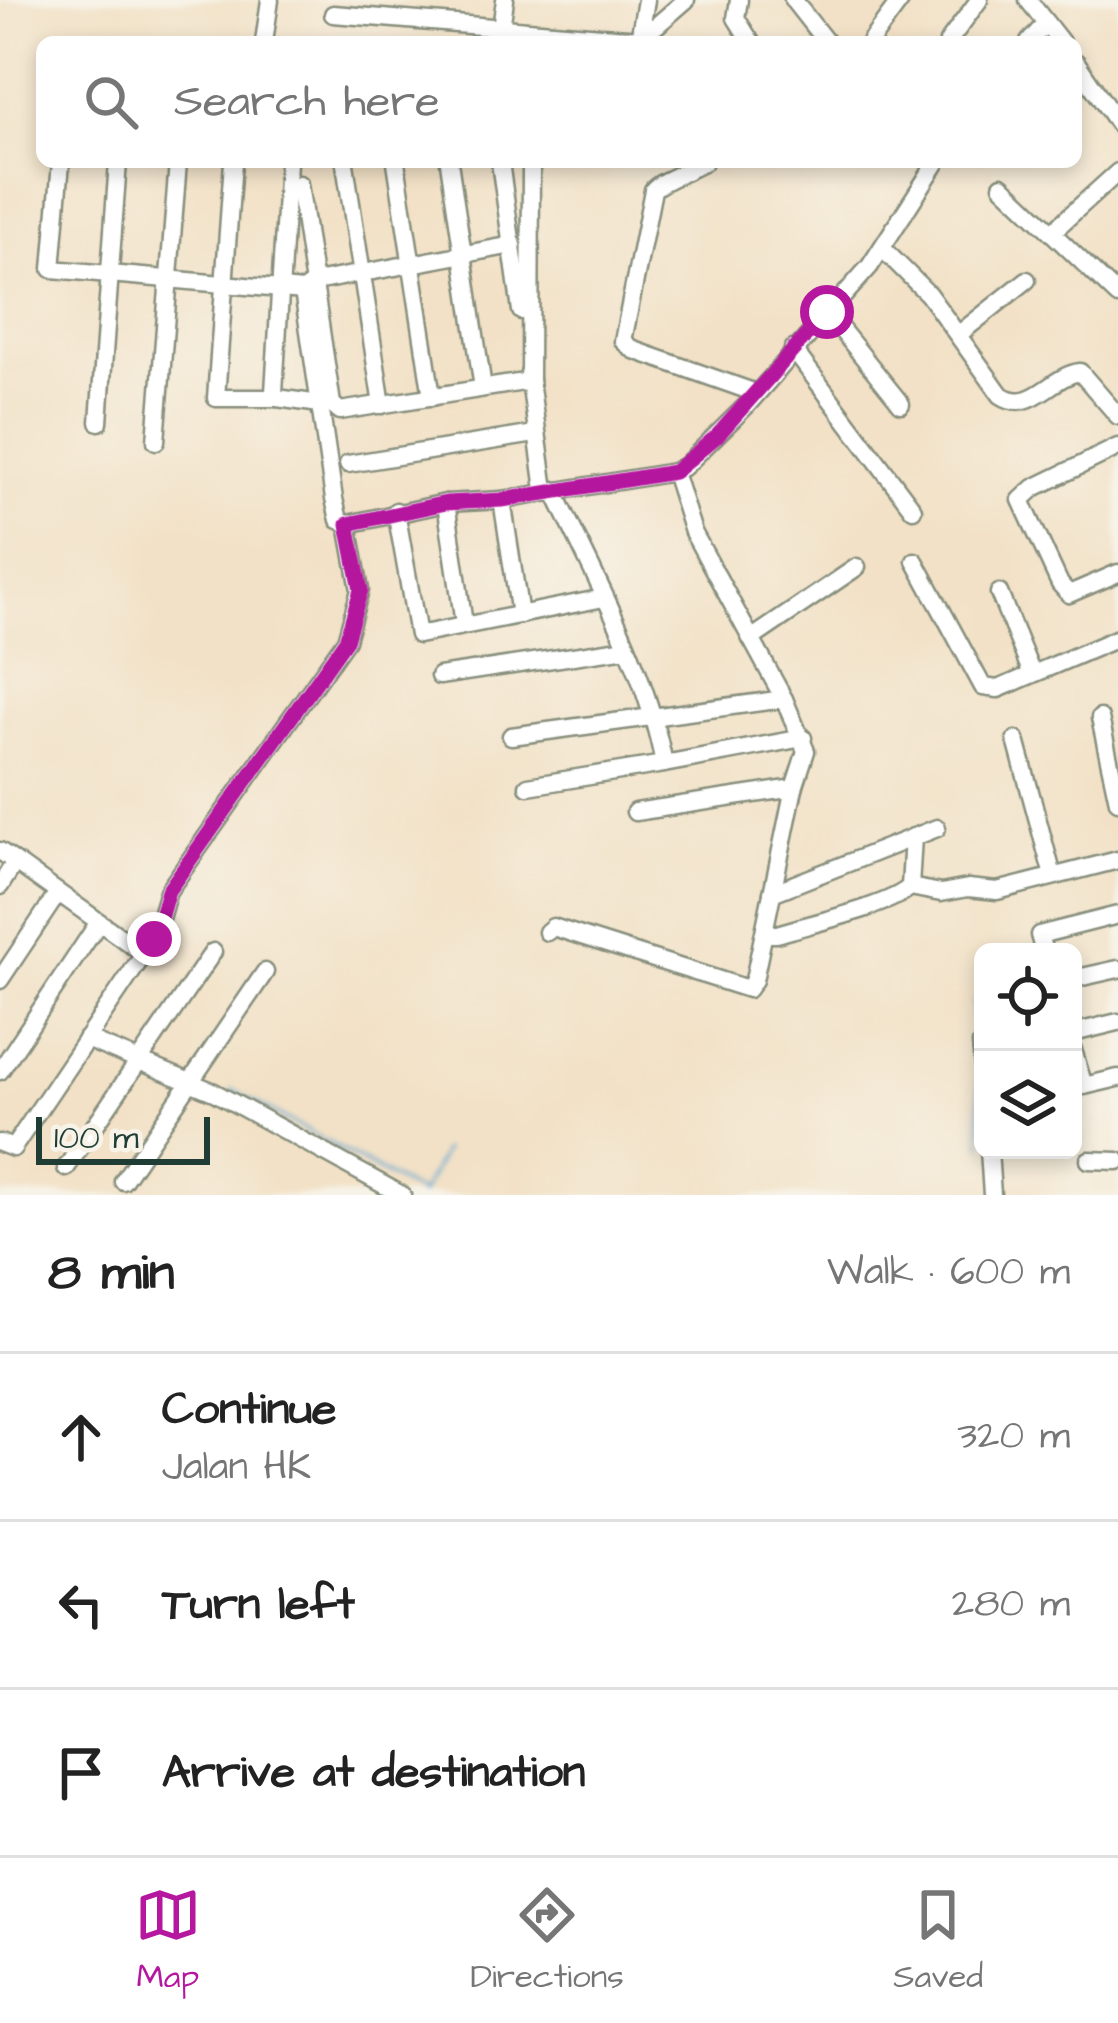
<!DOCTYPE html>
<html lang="en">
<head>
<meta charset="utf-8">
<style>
  body { margin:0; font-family:"Architects Daughter",sans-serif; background:#f6f6f6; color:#222 }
  .controls { position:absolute; right:36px; bottom:36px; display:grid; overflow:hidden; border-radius:18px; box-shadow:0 6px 18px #0003 }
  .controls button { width:108px; height:108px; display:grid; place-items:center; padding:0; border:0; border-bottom:3px solid #e0e0e0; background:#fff; color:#222; font:60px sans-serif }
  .scale { position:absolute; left:36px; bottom:30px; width:174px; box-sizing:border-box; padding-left:12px; border:6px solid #1f3d34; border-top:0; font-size:33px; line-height:42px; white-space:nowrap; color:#1f3d34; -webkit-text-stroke:9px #f7f3e8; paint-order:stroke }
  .stop { position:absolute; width:36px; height:36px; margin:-27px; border:9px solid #b5179e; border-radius:50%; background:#fff }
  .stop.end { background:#b5179e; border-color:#fff; box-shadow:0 3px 12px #0008 }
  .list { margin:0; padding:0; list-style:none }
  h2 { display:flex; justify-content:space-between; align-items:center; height:156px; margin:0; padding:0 48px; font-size:51px }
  h2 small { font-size:39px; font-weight:400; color:#767676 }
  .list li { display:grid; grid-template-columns:78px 1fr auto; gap:36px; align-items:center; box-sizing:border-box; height:168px; padding:0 48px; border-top:3px solid #e0e0e0 }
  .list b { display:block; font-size:45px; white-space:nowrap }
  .list p { margin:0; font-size:39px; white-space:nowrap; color:#767676 }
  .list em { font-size:39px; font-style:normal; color:#767676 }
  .icon { flex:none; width:66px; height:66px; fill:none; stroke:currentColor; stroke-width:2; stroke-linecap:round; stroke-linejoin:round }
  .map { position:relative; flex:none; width:1118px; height:1195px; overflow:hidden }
  .search { position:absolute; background:#fff; box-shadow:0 6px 18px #0003; left:36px; right:36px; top:36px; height:132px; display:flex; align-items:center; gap:30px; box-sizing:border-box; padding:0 42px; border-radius:18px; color:#767676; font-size:45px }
  .sheet { height:660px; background:#fff }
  nav { display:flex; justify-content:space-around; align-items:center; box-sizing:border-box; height:168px; border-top:3px solid #e0e0e0; background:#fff; font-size:33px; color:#767676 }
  nav a { display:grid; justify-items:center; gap:6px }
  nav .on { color:#b5179e }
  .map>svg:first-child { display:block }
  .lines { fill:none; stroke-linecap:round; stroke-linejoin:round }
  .stream { stroke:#5aa8d4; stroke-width:3 }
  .minor-casing { stroke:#888f7d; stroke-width:21 }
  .minor { stroke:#fff; stroke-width:16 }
  .route { stroke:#b5179e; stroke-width:15 }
</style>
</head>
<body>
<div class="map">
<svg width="1118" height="1195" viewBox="0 0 1118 1195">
  <rect width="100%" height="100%" fill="#f7f3e8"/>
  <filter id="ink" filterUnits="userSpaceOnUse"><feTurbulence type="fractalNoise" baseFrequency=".00833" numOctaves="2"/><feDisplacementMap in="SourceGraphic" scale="24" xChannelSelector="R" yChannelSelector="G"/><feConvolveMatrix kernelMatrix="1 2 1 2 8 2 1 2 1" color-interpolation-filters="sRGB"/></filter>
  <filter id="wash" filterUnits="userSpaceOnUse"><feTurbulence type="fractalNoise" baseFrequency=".004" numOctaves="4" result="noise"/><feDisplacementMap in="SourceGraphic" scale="48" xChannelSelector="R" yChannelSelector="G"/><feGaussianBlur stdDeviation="2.7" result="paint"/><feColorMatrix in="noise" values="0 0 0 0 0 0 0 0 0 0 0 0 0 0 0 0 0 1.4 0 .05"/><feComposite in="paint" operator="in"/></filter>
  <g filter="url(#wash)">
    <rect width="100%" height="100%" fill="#f2e1c6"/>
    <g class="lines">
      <g class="stream">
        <path d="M974 1002 976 1037"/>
        <path d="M978 1071 982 1145"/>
        <path d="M232 1090 421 1194 444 1150"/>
      </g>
    </g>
  </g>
  <g filter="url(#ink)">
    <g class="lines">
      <defs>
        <g id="minor">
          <path d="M739 0 736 18 751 42"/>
          <path d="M793 0 826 42"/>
          <path d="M1028 0 1061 42"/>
          <path d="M333 14 639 39"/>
          <path d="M641 29 656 26 686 0"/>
          <path d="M640 34 646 0"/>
          <path d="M264 42 270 0"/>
          <path d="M499 42 505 0"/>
          <path d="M870 42 901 0"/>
          <path d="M948 42 979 0"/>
          <path d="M1029 42 1046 23"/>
          <path d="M1076 62 1118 124"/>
          <path d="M61 162 52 269 303 291 315 282 513 245"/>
          <path d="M233 162 216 398H277"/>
          <path d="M288 162 274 392 277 398 320 404"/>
          <path d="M396 162 432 397"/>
          <path d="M449 162 483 388"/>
          <path d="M500 162 521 311"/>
          <path d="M704 162C689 171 660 181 653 190L623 341 634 350 756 393"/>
          <path d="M345 164 382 405"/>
          <path d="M299 184 332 404 340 411 530 381 531 164"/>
          <path d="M1002 185 1118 296"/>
          <path d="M1053 231 1118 172"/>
          <path d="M882 248 928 294 1001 395C1031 415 1050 376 1080 372L1118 416"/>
          <path d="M827 312 901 404"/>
          <path d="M959 334 1027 280"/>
          <path d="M793 349 913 509"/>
          <path d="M529 373 545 490"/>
          <path d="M99 422 118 162"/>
          <path d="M156 441 178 162"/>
          <path d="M1118 447 1034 488 1021 500 1060 584 1069 594 1118 573"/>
          <path d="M348 464 535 434"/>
          <path d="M502 500 520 615"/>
          <path d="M446 503 464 624"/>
          <path d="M396 511 418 635 604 598"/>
          <path d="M348 524 446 503 502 500 674 472 685 466 747 405 870 266 937 162"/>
          <path d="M915 561 983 687 998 689 1118 638"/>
          <path d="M999 593 1032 674"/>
          <path d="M751 639 857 567"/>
          <path d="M439 676 627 648"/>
          <path d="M1100 718 1118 801"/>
          <path d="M511 736 784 699"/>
          <path d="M1016 740 1053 876"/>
          <path d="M664 764 803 738"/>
          <path d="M528 786 664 764C646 667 595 579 554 490"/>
          <path d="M635 812 794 788 806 751 784 699 693 532 674 472"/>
          <path d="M0 851 144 954"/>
          <path d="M0 886 15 862"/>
          <path d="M910 887 913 837"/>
          <path d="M772 893 937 828"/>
          <path d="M547 932 553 927 748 989 754 980 794 788"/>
          <path d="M764 934H777C808 924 888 907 910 887L941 893 968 888 997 891 1118 860"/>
          <path d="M1044 952 1039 935 1118 915"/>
          <path d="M1073 979 1118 969"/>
          <path d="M0 980 58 893"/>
          <path d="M1073 1033 1118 1022"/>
          <path d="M86 1039 214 1092 402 1195"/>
          <path d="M981 1044 983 1066"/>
          <path d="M1073 1050 1084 1086 1118 1078"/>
          <path d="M0 1071 99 922"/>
          <path d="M0 1143 13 1148 154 939 168 891 346 640 360 590 348 524 339 520 334 499 303 291"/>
          <path d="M989 1150 992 1195"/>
          <path d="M1089 1160 1118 1161"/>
          <path d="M66 1168 213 952"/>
          <path d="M123 1181 265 972"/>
        </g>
      </defs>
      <use href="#minor" class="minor-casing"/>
      <use href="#minor" class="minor"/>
    </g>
  </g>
  <g class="lines" filter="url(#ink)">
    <path class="route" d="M154 939 168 891 346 640 361 590 348 524 446 503 502 500 674 472 717 436 827 312"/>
  </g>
</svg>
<div class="controls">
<button><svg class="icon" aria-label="locate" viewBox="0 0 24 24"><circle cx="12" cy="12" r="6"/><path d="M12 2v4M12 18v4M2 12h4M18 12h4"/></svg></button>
<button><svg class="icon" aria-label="layers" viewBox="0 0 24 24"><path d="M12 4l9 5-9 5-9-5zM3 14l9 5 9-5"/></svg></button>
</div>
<div class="scale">100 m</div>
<div class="stop" style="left:827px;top:312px"></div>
<div class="stop end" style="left:154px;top:939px"></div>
<div class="search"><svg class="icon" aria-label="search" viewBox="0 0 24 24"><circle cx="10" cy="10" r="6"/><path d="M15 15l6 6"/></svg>Search here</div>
</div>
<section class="sheet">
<h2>8 min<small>Walk · 600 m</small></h2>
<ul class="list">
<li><svg class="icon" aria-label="ahead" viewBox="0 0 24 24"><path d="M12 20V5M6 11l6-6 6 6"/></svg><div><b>Continue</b><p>Jalan HK</p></div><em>320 m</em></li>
<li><svg class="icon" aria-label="left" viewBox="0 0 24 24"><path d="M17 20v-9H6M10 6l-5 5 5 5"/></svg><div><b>Turn left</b></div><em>280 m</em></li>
<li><svg class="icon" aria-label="arrive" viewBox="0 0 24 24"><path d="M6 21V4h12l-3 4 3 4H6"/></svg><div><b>Arrive at destination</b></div></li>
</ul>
</section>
<nav>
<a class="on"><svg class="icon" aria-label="map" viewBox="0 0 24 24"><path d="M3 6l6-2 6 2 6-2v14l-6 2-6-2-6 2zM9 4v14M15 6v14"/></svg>Map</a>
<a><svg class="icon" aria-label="directions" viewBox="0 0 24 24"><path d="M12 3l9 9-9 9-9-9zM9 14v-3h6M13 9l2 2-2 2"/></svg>Directions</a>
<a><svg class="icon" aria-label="saved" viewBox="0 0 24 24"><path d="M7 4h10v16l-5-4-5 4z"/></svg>Saved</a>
</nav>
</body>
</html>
